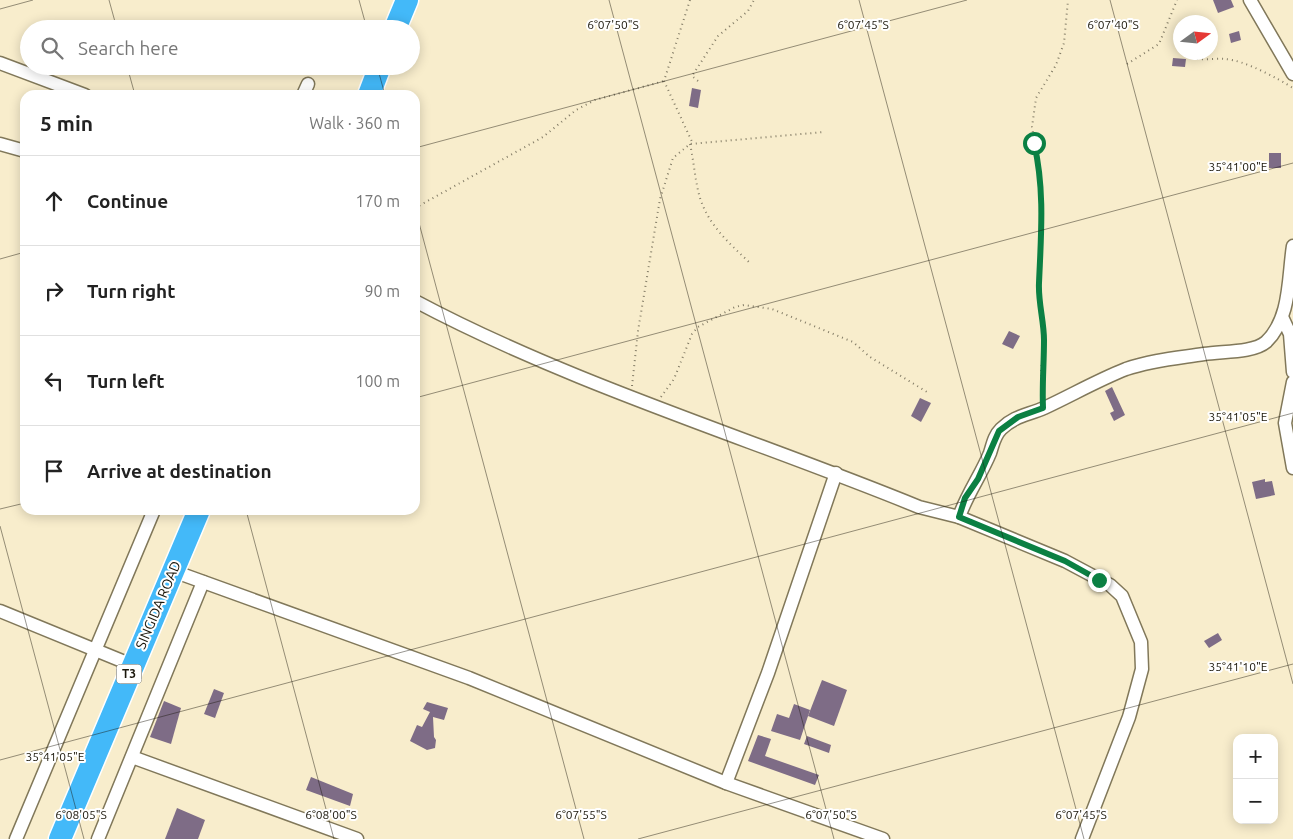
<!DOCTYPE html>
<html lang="en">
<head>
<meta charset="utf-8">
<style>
  body { margin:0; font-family:Ubuntu,sans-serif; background:#f6f6f6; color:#222 }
  .controls { position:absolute; right:15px; bottom:15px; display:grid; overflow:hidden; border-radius:10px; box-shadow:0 2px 12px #0003 }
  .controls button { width:45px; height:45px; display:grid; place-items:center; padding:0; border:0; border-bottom:1px solid #e0e0e0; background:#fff; color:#222; font:25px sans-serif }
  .compass { position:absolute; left:1173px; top:15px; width:45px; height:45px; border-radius:50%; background:#fff; box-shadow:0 2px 12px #0003; rotate:75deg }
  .stop { position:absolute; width:15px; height:15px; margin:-11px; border:4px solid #0b8043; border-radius:50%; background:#fff }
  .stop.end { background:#0b8043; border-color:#fff; box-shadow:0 1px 5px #0008 }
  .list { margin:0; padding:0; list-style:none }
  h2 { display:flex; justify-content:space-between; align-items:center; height:65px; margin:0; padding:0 20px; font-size:21px }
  h2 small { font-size:16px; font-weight:400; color:#767676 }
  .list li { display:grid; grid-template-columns:32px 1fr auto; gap:15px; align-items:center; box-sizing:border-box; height:90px; padding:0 20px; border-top:1px solid #e0e0e0 }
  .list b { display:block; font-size:19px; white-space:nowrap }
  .list em { font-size:16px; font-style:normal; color:#767676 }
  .icon { flex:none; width:28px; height:28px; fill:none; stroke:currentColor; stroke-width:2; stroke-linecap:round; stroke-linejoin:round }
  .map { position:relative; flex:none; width:1293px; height:839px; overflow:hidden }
  .search { position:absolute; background:#fff; box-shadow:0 2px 12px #0003; left:20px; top:20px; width:400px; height:55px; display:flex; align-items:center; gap:12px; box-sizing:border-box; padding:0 18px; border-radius:28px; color:#767676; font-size:19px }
  .panel { position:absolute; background:#fff; box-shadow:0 2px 12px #0003; left:20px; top:90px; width:400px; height:425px; border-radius:15px }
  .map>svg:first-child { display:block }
  .building { fill:#7e6c86 }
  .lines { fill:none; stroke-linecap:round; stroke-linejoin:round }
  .street-casing { stroke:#81785a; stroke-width:15 }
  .highway-casing { stroke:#fff; stroke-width:25 }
  .path { stroke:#847d67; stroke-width:2; stroke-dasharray:1 4; stroke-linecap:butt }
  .street { stroke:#fff; stroke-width:12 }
  .highway { stroke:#43b9f9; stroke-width:22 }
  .route { stroke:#0b8043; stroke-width:6 }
  .ticks { fill:none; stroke:#1a160a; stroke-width:1; stroke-opacity:0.45 }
  .labels { text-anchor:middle; stroke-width:4; stroke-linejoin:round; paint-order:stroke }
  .shield { fill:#fff; stroke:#5f5c54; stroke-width:1 }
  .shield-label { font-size:12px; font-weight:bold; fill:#1a160a }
  .street-label { font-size:14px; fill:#1a160a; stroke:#fff }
  .ticks-label { font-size:12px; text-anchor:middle; fill:#1a160a; stroke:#fff; stroke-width:4; stroke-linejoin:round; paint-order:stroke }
</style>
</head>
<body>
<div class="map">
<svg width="1293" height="839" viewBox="0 0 1293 839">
  <rect width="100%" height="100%" fill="#f8edcc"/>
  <g class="building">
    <path d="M1213 0H1231L1234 7 1218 13Z"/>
    <path d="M1239 31 1241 40 1231 43 1229 34Z"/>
    <path d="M1173 58 1186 59 1185 67 1172 66Z"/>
    <path d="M692 88 701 90 698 108 689 106Z"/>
    <rect x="1269" y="153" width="12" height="15"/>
    <path d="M1009 331 1020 336 1013 349 1002 344Z"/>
    <path d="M1112 387 1125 415 1114 421 1110 413 1114 411 1105 391Z"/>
    <path d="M920 398 931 403 921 422 911 416Z"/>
    <path d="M1265 479V482L1272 481 1275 495 1256 499 1252 482Z"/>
    <path d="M1218 633 1222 640 1209 648 1204 641Z"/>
    <path d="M822 680 847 690 834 726 808 716Z"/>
    <path d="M214 689 224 693 215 718 204 714Z"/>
    <path d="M164 701 181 708 171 744 150 737Z"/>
    <path d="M427 702 448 708 444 720 433 717 434 737 436 740 435 748 427 750 410 741 417 725 422 727 430 712 423 709Z"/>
    <path d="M794 704 810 710 800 740 771 731 777 714 789 718Z"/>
    <path d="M758 735 771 739 765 756 819 775 815 785 748 761Z"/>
    <path d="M807 736 831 745 829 753 804 744Z"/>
    <path d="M311 777 353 794 350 806 306 790Z"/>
    <path d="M177 808 205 820 198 839H165Z"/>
  </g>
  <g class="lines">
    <defs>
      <g id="street">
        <path d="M1250 0 1293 74"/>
        <path d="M0 63 85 95"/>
        <path d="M303 95 308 84"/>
        <path d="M0 144 25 151"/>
        <path d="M415 301C573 385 753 439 919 507L959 517C967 494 981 475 990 453 993 444 994 436 1001 429 1014 416 1028 415 1044 408 1072 395 1098 380 1126 369 1152 360 1178 358 1204 354 1222 351 1253 353 1266 342 1291 318 1288 278 1293 246"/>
        <path d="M1283 319 1290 334 1293 372"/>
        <path d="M1293 382 1285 423 1293 468"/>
        <path d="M959 517 1065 561 1110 585 1122 596 1141 642 1142 669 1129 717 1082 839"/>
        <path d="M173 571 469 678 726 783 883 839"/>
        <path d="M0 611 132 665"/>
        <path d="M132 757 357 839"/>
        <path d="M726 783 768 673 836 473"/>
        <path d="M16 839 154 510"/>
        <path d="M98 839 203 582"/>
      </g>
      <g id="highway">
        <path d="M395 29 407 0"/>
        <path d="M369 95 380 66"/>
        <path d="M60 839 199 510"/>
      </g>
    </defs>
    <use href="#street" class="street-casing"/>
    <use href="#highway" class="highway-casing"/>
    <g class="path">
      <path d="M690 0 664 81 693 144"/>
      <path d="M1197 59C1206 60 1216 58 1225 59 1244 60 1277 78 1293 88"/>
      <path d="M1127 64 1159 44 1177 0"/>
      <path d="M698 81 692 76 718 36 748 11 754 0"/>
      <path d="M690 144C694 162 695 181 700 198 709 226 730 244 750 263"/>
      <path d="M415 208 543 137 576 110 595 100 664 81"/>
      <path d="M632 386 638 331 660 199 673 158 690 144 824 132"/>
      <path d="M1042 396 1041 371 1044 340 1039 296 1042 253 1041 183 1032 127 1036 98 1056 65 1064 43 1068 0"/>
      <path d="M661 397 674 379 692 334 698 327 735 307 744 305 772 309 853 342 870 357 927 392"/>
    </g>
    <use href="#street" class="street"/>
    <use href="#highway" class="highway"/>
  </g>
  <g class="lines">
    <path class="route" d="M1034 143C1045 190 1041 235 1039 283 1038 302 1044 321 1044 340 1044 363 1042 385 1043 408L1018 417 999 431 978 479 965 498 959 517 1065 561 1099 580"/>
  </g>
  <path class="ticks" d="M109 0 117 29M359 0 367 29M609 0 834 839M859 0 1084 839M1110 0 1293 684M0 9 33 0M127 66 135 95M377 66 385 95M415 148 967 0M415 208 584 839M0 259 25 252M415 398 1293 163M0 509 25 503M246 510 334 839M0 526 84 839M0 760 1293 413M638 839 1293 664"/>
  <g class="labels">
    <rect class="shield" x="116.5" y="664.5" width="25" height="19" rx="4"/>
    <g class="shield-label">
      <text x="129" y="678">T3</text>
    </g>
    <g class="street-label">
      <text transform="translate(158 605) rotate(-67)" y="5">SINGIDA ROAD</text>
    </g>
  </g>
  <g class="ticks-label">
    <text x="613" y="29">6°07'50"S</text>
    <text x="863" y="29">6°07'45"S</text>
    <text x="1113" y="29">6°07'40"S</text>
    <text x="1238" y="171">35°41'00"E</text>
    <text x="1238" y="421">35°41'05"E</text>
    <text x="1238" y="671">35°41'10"E</text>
    <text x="55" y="761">35°41'05"E</text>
    <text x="81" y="819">6°08'05"S</text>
    <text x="331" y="819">6°08'00"S</text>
    <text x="581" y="819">6°07'55"S</text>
    <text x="831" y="819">6°07'50"S</text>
    <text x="1081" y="819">6°07'45"S</text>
  </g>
</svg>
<div class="controls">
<button>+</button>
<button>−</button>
</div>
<svg class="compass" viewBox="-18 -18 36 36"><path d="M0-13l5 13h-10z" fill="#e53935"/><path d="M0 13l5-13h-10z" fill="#767676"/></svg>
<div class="stop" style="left:1034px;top:143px"></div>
<div class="stop end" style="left:1099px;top:580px"></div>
<div class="search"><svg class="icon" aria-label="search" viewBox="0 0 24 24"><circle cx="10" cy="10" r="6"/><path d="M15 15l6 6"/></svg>Search here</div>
<section class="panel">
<h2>5 min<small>Walk · 360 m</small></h2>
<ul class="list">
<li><svg class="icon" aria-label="ahead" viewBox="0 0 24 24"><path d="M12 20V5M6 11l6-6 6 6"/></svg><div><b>Continue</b></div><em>170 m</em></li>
<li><svg class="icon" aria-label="right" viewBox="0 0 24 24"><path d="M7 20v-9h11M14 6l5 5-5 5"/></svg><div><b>Turn right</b></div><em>90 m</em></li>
<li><svg class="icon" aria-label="left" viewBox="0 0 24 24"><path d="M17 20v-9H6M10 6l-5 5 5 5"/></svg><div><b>Turn left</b></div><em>100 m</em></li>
<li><svg class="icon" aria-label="arrive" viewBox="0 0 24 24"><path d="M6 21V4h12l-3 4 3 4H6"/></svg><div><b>Arrive at destination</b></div></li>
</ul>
</section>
</div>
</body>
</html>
